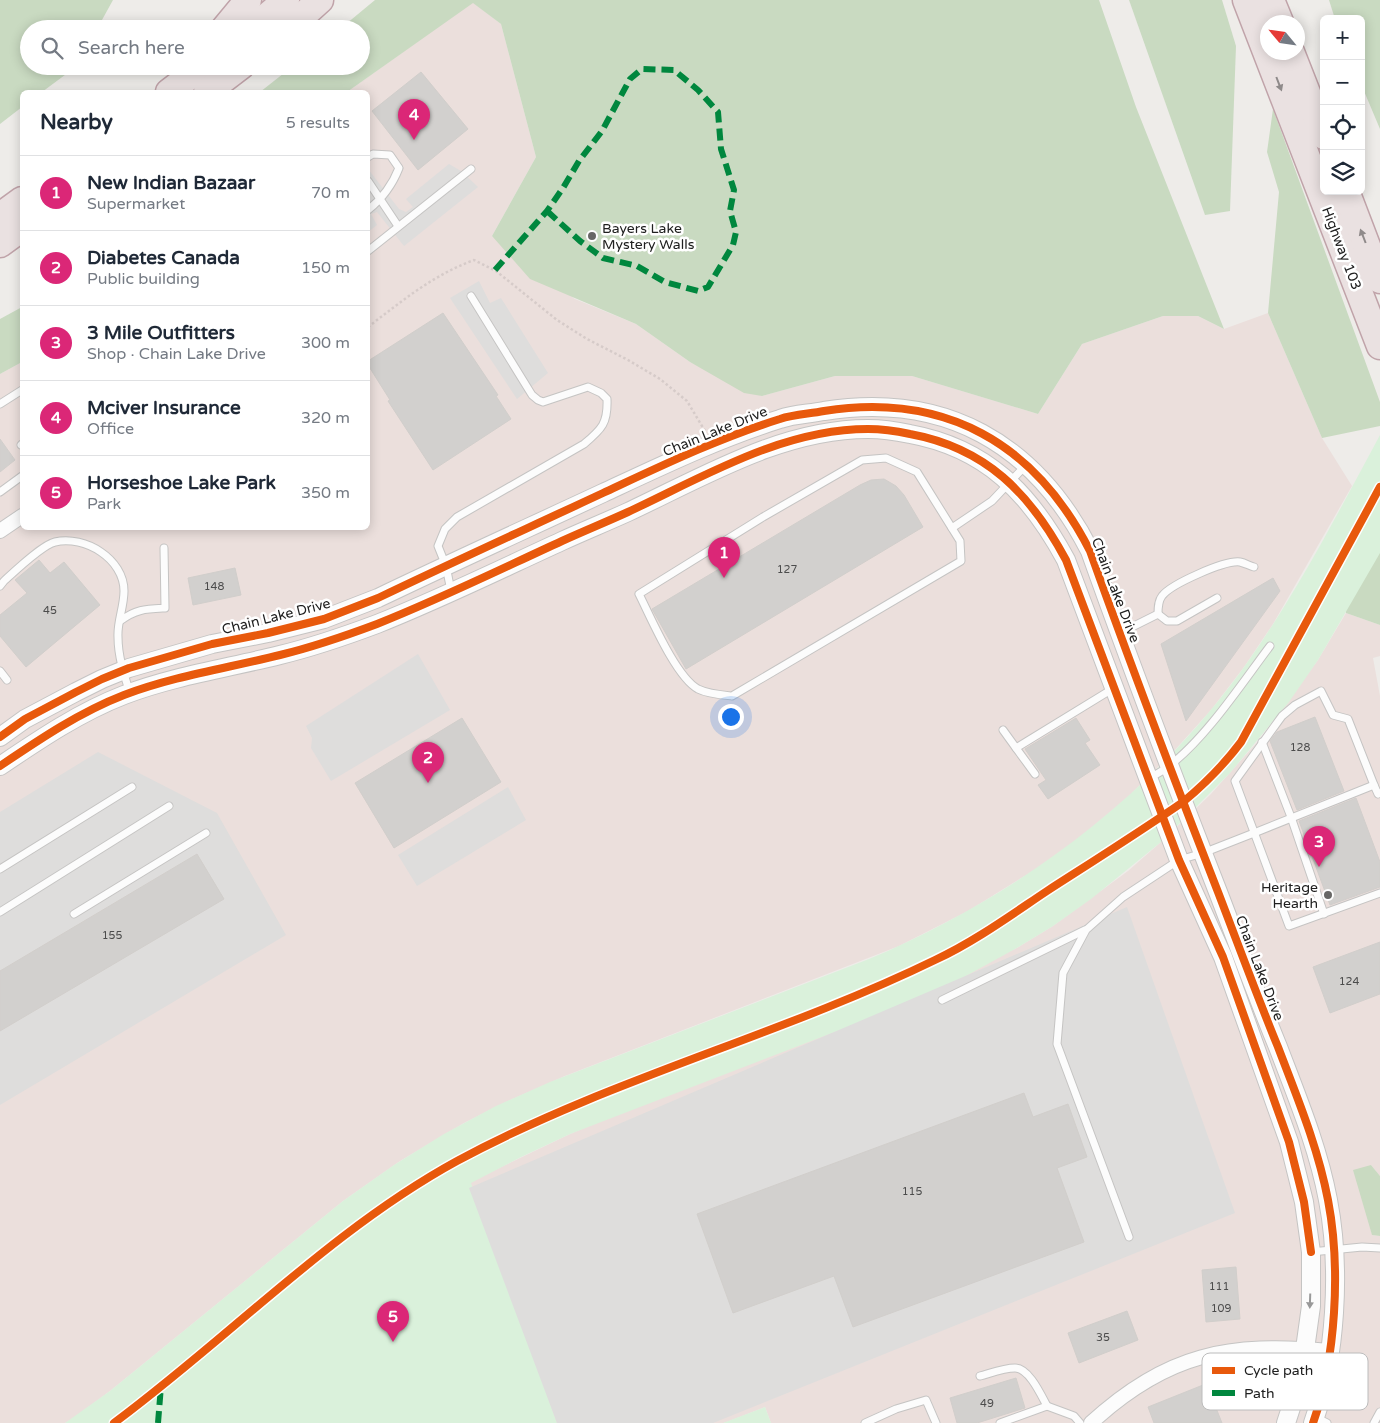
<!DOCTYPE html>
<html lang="en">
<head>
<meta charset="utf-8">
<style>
  body { margin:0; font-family:"Varela Round",sans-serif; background:#f6f6f7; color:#1f2937 }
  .controls { position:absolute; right:15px; top:15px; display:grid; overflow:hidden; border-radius:8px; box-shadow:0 2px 12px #0003 }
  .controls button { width:45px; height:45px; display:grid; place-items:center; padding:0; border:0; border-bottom:1px solid #e0e1e3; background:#fff; color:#1f2937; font:25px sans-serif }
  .compass { position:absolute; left:1260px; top:15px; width:45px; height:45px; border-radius:50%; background:#fff; box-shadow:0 2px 12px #0003; rotate:299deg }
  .you { position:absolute; left:730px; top:716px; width:18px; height:18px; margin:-12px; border:4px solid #fff; border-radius:50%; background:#1a73e8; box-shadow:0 0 0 8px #1a73e833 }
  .badge { display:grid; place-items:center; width:32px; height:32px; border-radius:50%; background:#db2777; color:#fff; font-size:16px; font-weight:700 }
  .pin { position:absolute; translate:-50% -41px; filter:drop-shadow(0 1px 2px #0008) }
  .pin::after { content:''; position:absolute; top:26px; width:18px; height:15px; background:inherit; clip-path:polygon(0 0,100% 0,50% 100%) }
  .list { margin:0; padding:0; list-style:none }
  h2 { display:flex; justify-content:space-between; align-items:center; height:65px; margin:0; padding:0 20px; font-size:21px }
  h2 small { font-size:16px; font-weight:400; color:#747a83 }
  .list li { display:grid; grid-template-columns:32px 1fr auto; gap:15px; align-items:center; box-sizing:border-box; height:75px; padding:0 20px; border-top:1px solid #e0e1e3 }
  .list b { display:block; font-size:19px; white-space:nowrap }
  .list p { margin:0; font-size:16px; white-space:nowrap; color:#747a83 }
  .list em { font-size:16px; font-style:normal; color:#747a83 }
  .icon { flex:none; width:28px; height:28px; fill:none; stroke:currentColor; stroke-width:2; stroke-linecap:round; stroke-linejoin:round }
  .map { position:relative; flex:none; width:1380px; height:1423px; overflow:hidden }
  .search { position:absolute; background:#fff; box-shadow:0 2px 12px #0003; left:20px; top:20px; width:350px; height:55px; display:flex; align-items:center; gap:12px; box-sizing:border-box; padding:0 18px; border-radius:28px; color:#747a83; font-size:19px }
  .panel { position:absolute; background:#fff; box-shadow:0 2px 12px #0003; left:20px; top:90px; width:350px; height:440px; border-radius:8px }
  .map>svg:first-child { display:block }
  .commercial { fill:#ebdfdc }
  .forest { fill:#c9dac1 }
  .park { fill:#daf1db }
  .parking { fill:#dedddc }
  .building { fill:#d2d0ce; stroke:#d1cecb }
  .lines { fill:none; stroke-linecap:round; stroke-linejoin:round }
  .service-casing { stroke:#c5c4c3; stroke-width:9 }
  .minor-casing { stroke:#c5c4c3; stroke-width:16 }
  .tertiary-casing { stroke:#c5c4c3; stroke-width:20 }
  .motorway-casing { stroke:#c0a3a9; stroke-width:29 }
  .path { stroke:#d6cbc9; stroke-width:2.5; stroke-dasharray:2.5 2.5; stroke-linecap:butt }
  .service { stroke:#fcfcfc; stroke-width:7 }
  .minor { stroke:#fcfcfc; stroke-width:14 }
  .tertiary { stroke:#fcfcfc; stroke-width:18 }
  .motorway { stroke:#eae1e1; stroke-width:26 }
  .quiet { stroke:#00873e; stroke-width:6; stroke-dasharray:12 6; stroke-linecap:butt }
  .cycleway-casing { stroke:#fff; stroke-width:11 }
  .cycleway { stroke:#e8590c; stroke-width:8 }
  .oneway { fill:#8f8a8a }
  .oneway2 { fill:#999 }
  .poi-dot { fill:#686766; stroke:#fff; stroke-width:2 }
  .labels { text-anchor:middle; stroke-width:5; stroke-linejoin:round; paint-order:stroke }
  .number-label { font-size:11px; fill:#4c4c4c }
  .poi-label { font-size:14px; fill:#202020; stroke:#fff; text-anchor:start }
  .street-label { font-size:14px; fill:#202020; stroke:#fff }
  .key { fill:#fff; stroke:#bcbcbc; stroke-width:1 }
  .key-label { font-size:14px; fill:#202020 }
</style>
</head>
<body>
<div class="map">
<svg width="1380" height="1423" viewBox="0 0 1380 1423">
  <rect width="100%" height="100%" fill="#eeece9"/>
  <g class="commercial">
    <path d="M473 2 501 24 536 157 492 236 575 299 636 324 690 362 762 396 835 376H912L1038 414 1082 344 1163 316H1198L1224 329 1268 313 1322 438 1352 486 1273 624 1244 667 1211 710 1173 752 1129 796 1082 836 1036 869 968 911 899 946 565 1076 506 1102 464 1123 400 1161 343 1201 110 1391 72 1419 65 1423H0V374L22 362V528H368V92H347Z"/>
    <path d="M1346 613 1380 625V656L1373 658 1380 696V1176L1371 1165 1372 1235 1380 1236V1423H771L765 1407 724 1423H553L464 1185 570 1134 1015 949 1053 926 1128 871 1161 842 1211 794 1259 740 1318 660Z"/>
  </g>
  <g class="forest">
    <path d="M0 0H113L97 29H29V66H77L42 92H22V107L0 124Z"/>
    <path d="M375 0H1099L1136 107 1224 329 1198 316H1163L1082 344 1038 414 912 376H835L762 396 744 393 690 362 636 324 530 279 492 236 536 157 501 24 473 3 347 92H260L293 66H361V29H340Z"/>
    <path d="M1129 0H1222L1236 46 1230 211 1205 215Z"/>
    <path d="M1329 0H1380V129L1361 84V19H1335Z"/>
    <path d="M1273 109 1380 402V426L1322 438 1268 313 1279 192 1267 152Z"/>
    <path d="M22 307V362L0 374V319Z"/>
    <path d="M1380 533V625L1346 613 1341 596Z"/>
    <path d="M1371 1165 1380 1176V1236L1372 1235 1353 1170Z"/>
  </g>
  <g class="park">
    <path d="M1380 435V553L1318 660 1289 702 1230 773 1161 842 1091 899 1053 926 1015 949 964 977 884 1013 570 1134 521 1157 471 1183 557 1423H65L110 1391 343 1201 394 1165 444 1134 496 1106 550 1082 869 959C1020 895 1154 795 1249 660 1299 589 1339 511 1380 435Z"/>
    <path d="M765 1407 771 1423H723Z"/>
  </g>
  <g class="parking">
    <path d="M449 164 461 171 478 187 404 246 377 212 371 214 377 225 368 232V169L399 209 406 212 413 207 406 199Z"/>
    <path d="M479 281 490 303 501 298 548 373 517 399 450 298Z"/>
    <path d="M418 654 450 710 331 781 311 748 312 738 306 726Z"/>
    <path d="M98 752 217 813 286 935 0 1105V1031L223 899 197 854 0 971V812Z"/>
    <path d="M508 787 526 820 417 886 398 855Z"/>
    <path d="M1127 907 1235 1213 713 1423H557L469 1188Z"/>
  </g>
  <g class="building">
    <path d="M421 72 468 129 418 170 372 111Z"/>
    <path d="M443 313 498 395 496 396 511 419 433 470 388 401 390 400 368 365V361Z"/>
    <path d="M0 439 15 460 0 472Z"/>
    <path d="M884 479 896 486 904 495 923 527 686 669 652 609 860 485 871 480Z"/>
    <path d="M39 560 50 573 64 562 100 605 26 667 0 636V615L27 593 15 580Z"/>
    <path d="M235 568 241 595 193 605 188 578Z"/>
    <path d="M1273 578 1280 591 1186 721 1161 644Z"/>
    <path d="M1315 717 1344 791 1297 810 1270 741 1277 732Z"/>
    <path d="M462 718 501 782 394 848 355 783Z"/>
    <path d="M1076 718 1090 740 1085 743 1100 765 1048 799 1038 785 1046 780 1025 749Z"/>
    <path d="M1356 798 1380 862V887L1330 905 1299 821Z"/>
    <path d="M197 854 224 899 0 1031V971Z"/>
    <path d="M1380 942V994L1330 1013 1313 967Z"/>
    <path d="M1024 1093 1033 1117 1068 1104 1087 1157 1057 1168 1084 1242 853 1327 834 1276 733 1313 697 1214Z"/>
    <path d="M1236 1267 1240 1319 1206 1322 1202 1270Z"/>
    <path d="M1127 1311 1138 1340 1079 1363 1068 1333Z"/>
    <path d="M1016 1378 1025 1408 977 1423H957L950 1398Z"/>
    <path d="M1218 1379 1228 1403 1216 1408 1222 1423H1154L1148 1407Z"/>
  </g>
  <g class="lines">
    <defs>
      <g id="service">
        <path d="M368 157 373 154 390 155 399 168C392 186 383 198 368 210"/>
        <path d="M368 181 398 226"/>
        <path d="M368 251 471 169"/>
        <path d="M0 404 22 390"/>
        <path d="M21 445 22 444"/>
        <path d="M886 458 917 472 960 541 961 561 732 696C721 695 708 694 698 689 676 677 651 618 639 594L763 517 862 460Z"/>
        <path d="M0 492 22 476"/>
        <path d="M952 528 992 501 1026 465"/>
        <path d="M0 586 4 581C15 571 42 545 55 542 85 535 124 559 124 591 124 607 117 622 118 637 118 656 124 675 130 693"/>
        <path d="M451 591 446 566 438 546 445 529 457 517 584 444C602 429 608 423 607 399L601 393 588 387 543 402 538 400 532 395 471 296"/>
        <path d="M1158 614 1167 621H1177L1217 598"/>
        <path d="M120 621C136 609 146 609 165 608L164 548"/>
        <path d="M1120 633 1158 614C1158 608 1158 601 1162 596 1171 584 1225 560 1240 562 1245 563 1250 566 1254 567"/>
        <path d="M0 671 7 680"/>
        <path d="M1003 730 1016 748"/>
        <path d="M1262 742 1291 817 1324 914"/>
        <path d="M1035 774 1016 748 1114 688"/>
        <path d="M1150 778C1156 774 1163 771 1169 766 1206 738 1242 683 1270 646"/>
        <path d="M1380 793 1378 794 1374 785 1348 719 1333 715 1321 691 1295 705 1282 716 1235 781 1289 926 1380 893"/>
        <path d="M0 869 132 787"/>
        <path d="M0 912 169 806"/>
        <path d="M74 914 206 833"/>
        <path d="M942 1000 1085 930"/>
        <path d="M1129 1237 1057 1044 1063 973 1086 930 1123 897 1179 860 1203 853 1254 833 1374 785"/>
        <path d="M1311 1252 1362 1247 1380 1248"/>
        <path d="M980 1376C991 1373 1004 1368 1015 1368 1029 1368 1041 1395 1047 1406"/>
        <path d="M1315 1417 1327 1423"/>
        <path d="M865 1423 896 1409 926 1400 936 1423"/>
        <path d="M1000 1423 1047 1406 1074 1416 1080 1423"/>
        <path d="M1374 1423 1380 1412"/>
      </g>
      <g id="minor">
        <path d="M0 531 22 516"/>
        <path d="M1091 1423C1167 1353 1229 1342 1329 1351"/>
      </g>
      <g id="tertiary">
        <path d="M0 737 25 719 76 692 102 679 129 668 212 644 268 633 324 619 378 598C453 562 528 528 603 493 661 466 719 438 780 419 794 414 809 414 824 411 945 392 1035 443 1090 551 1131 666 1174 779 1218 892 1238 944 1257 996 1278 1047 1297 1097 1318 1147 1328 1200 1341 1268 1336 1358 1313 1423"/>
        <path d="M0 766C40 739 80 712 124 695 174 676 228 668 280 655 313 647 345 636 377 624 440 599 501 569 562 541 584 531 606 522 628 512 703 477 782 429 868 429 882 429 896 431 910 434 986 448 1030 493 1066 560L1179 860 1223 957 1289 1142 1304 1202 1311 1252V1306L1305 1349 1298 1386 1286 1423"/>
      </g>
      <g id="motorway">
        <path d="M1246 0 1380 346"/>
        <path d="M1271 0 1280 22"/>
        <path d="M224 29 248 0"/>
        <path d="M252 29 286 0"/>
        <path d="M288 29 320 0"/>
        <path d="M1291 52 1324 136"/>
        <path d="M169 92 203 66"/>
        <path d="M207 92 241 66"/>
        <path d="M1346 191 1380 280"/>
        <path d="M0 216 22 200"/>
        <path d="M0 244 22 228"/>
      </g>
    </defs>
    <use href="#service" class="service-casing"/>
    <use href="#minor" class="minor-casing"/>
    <use href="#tertiary" class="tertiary-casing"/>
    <use href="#motorway" class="motorway-casing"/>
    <path class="path" d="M368 327C402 301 433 275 474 260L496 271 557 320 587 339 628 360 660 379 687 401 705 431"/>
    <use href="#service" class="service"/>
    <use href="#minor" class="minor"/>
    <use href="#tertiary" class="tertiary"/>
    <use href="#motorway" class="motorway"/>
    <g class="quiet">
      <path d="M495 270 547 211 563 188 579 161 602 131 630 79 642 69 674 70 698 90 718 112 721 149 734 190 730 211 736 232 733 245 708 287 698 291 665 282 637 266 603 258 580 241 547 211"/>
      <path d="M158 1423 161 1386"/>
    </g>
    <defs>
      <g id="cycleway">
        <path d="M0 737 25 719 76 692 102 679 129 668 212 644 268 633 324 619 378 598C453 562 528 528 603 493 661 466 719 438 780 419 794 414 809 414 824 411 945 392 1035 443 1090 551 1131 666 1174 779 1218 892 1238 944 1257 996 1278 1047 1297 1097 1318 1147 1328 1200 1341 1268 1336 1358 1313 1423"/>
        <path d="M0 766C40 739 80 712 124 695 174 676 228 668 280 655 313 647 345 636 377 624 440 599 501 569 562 541 584 531 606 522 628 512 703 477 782 429 868 429 882 429 896 431 910 434 986 448 1030 493 1066 560L1179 860 1223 957 1289 1142 1304 1202 1311 1252"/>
        <path d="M114 1423C229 1338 331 1230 457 1161 609 1079 779 1036 935 960 974 942 1011 915 1047 891 1092 862 1138 833 1183 802 1206 783 1223 766 1241 742L1380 487"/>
      </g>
    </defs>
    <use href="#cycleway" class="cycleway-casing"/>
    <use href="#cycleway" class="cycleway"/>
  </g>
  <defs><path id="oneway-solid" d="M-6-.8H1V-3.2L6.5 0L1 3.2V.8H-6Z" transform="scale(1.25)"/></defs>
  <g class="oneway">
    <use href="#oneway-solid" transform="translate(1279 84) rotate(69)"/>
    <use href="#oneway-solid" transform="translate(1363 236) rotate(-111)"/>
  </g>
  <use class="oneway2" href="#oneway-solid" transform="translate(1310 1301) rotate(92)"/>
  <g class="poi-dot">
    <circle cx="592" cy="236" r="5"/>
    <circle cx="1328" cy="895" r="5"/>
  </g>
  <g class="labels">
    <g class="number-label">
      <text x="787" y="573">127</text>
      <text x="214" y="590">148</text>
      <text x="50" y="614">45</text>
      <text x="1300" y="751">128</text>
      <text x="112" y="939">155</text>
      <text x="1349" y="985">124</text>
      <text x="912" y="1195">115</text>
      <text x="1219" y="1290">111</text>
      <text x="1221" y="1312">109</text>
      <text x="1103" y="1341">35</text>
      <text x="987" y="1407">49</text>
    </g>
    <g class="poi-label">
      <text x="602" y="233">Bayers Lake<tspan x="602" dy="16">Mystery Walls</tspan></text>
      <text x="1318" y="892" text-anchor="end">Heritage<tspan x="1318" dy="16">Hearth</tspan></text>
    </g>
    <g class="street-label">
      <text transform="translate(1342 248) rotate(69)" y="5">Highway 103</text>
      <text transform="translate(715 431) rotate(-22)" y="5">Chain Lake Drive</text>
      <text transform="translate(1116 590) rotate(69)" y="5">Chain Lake Drive</text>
      <text transform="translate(276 616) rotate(-14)" y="5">Chain Lake Drive</text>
      <text transform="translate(1260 968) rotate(69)" y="5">Chain Lake Drive</text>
    </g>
  </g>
  <rect x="1202" y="1353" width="166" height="57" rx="8" class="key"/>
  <rect x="1212" y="1367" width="23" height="7" fill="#e8590c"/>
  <rect x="1212" y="1390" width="23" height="6" fill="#00873e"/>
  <g class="key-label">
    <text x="1244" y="1375">Cycle path</text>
    <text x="1244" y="1398">Path</text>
  </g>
</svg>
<div class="controls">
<button>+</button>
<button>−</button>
<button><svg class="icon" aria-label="locate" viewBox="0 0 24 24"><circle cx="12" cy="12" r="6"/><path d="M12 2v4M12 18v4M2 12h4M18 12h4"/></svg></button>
<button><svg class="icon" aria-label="layers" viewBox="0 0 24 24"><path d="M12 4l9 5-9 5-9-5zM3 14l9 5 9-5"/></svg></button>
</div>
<svg class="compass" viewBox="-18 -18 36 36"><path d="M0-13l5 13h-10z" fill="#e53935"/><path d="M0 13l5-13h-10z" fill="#747a83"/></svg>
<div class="you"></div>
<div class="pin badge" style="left:724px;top:578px">1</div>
<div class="pin badge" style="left:428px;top:783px">2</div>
<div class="pin badge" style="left:1319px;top:867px">3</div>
<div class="pin badge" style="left:414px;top:140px">4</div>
<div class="pin badge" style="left:393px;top:1342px">5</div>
<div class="search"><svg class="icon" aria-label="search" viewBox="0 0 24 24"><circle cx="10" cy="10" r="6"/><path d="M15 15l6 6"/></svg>Search here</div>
<section class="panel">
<h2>Nearby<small>5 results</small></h2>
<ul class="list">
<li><span class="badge">1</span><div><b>New Indian Bazaar</b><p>Supermarket</p></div><em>70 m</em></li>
<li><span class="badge">2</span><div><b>Diabetes Canada</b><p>Public building</p></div><em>150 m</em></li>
<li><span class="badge">3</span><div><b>3 Mile Outfitters</b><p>Shop · Chain Lake Drive</p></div><em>300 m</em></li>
<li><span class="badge">4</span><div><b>Mciver Insurance</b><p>Office</p></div><em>320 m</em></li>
<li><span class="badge">5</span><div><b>Horseshoe Lake Park</b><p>Park</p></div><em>350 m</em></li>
</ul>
</section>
</div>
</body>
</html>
